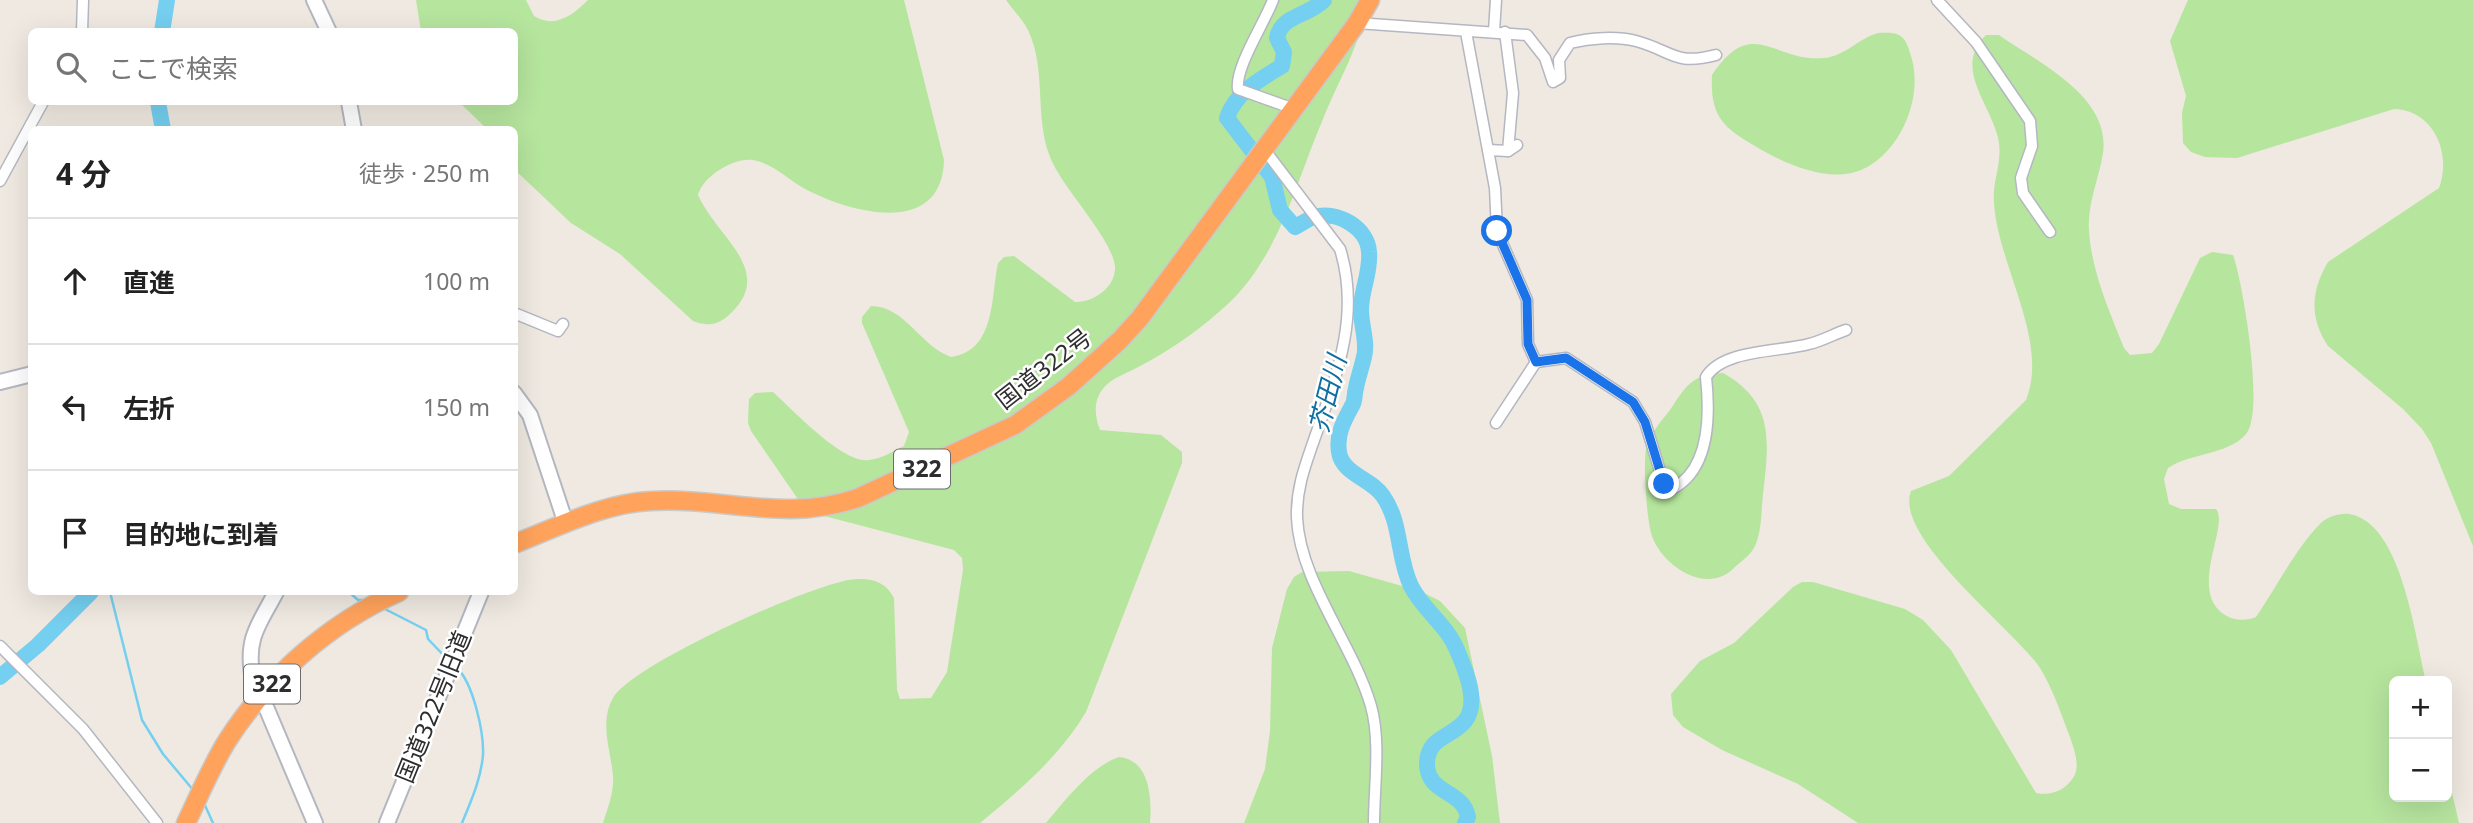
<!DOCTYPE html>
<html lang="ja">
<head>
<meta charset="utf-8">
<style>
  body { margin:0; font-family:"Noto Sans","Noto Sans JP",sans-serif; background:#f2f2f2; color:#222 }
  .controls { position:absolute; right:21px; bottom:21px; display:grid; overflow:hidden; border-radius:10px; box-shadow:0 7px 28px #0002 }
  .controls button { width:63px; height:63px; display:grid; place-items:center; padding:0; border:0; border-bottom:2px solid #e0e0e0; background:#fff; color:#222; font:35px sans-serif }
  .stop { position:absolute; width:21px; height:21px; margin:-16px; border:5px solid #1a73e8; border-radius:50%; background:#fff }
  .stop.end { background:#1a73e8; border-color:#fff; box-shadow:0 2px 7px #0008 }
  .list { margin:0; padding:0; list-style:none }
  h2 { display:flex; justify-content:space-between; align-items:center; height:91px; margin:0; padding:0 28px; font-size:30px }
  h2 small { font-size:23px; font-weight:400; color:#767676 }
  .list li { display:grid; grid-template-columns:46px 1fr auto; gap:21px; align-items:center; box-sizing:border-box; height:126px; padding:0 28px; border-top:2px solid #e0e0e0 }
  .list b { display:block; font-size:26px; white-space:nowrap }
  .list em { font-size:23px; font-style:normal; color:#767676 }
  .icon { flex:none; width:38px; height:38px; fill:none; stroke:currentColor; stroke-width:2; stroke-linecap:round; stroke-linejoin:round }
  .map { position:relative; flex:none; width:2473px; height:823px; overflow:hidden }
  .search { position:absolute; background:#fff; box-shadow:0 7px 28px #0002; left:28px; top:28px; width:490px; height:77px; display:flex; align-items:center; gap:18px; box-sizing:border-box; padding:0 24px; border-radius:10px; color:#767676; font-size:26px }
  .panel { position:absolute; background:#fff; box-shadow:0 7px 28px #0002; left:28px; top:126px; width:490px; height:469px; border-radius:10px }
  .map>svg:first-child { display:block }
  .green { fill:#b6e59e }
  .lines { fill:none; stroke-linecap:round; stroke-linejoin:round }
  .stream { stroke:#75cff0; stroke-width:2.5 }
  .river { stroke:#75cff0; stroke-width:16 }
  .street-casing { stroke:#b4b7c1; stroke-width:13 }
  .secondary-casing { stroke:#b4b7c1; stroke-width:18 }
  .highway-casing { stroke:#c9c9c9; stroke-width:21 }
  .street { stroke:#fff; stroke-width:10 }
  .secondary { stroke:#fff; stroke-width:14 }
  .highway { stroke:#ffa35c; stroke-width:18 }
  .route { stroke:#1a73e8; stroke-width:9 }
  .labels { text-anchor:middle; stroke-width:5; stroke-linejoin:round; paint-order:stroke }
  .shield { fill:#fff; stroke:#6d6d6d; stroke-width:2 }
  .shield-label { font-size:23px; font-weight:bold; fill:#2e2e2e }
  .street-label { font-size:24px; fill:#2e2e2e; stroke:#fff }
  .water-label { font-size:26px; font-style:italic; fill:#0d6fa3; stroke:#fff }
</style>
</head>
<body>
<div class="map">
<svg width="2473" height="823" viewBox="0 0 2473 823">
  <rect width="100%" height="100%" fill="#efe9e1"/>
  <g class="green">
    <path d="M416 0H526L534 16C555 29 573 15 588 0H904L944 160C942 236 855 214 809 191 790 182 775 164 753 160 734 157 703 176 698 195 715 235 775 270 732 312 719 325 710 327 693 321L620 254 571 223 515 170 514 130 487 129 459 102H514V32L421 31Z"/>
    <path d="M1006 0H1367C1362 43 1339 79 1323 119 1296 182 1280 254 1229 303 1203 327 1174 348 1142 365 1129 373 1111 377 1102 390 1093 402 1095 417 1100 430L1161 435 1182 452V463L1086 712C1059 757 1020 790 980 823H603C608 807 614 793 613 776 611 751 599 722 613 698 633 664 806 587 849 580 868 577 885 580 894 598L897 690 900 699 931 698 947 672 963 570 962 558 954 550 813 513 802 505 751 431 748 423 749 399 755 393 773 392C793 410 843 464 869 460 882 459 893 451 904 446L909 432 862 323V317L871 306C905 306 920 346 951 357 996 351 991 296 998 263L1004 257 1014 256 1075 302C1093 303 1116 287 1115 267 1113 239 1062 188 1050 157 1034 116 1047 70 1028 30 1023 20 1013 10 1006 0Z"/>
    <path d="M2188 0H2473V546L2431 443 2422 429 2403 409 2328 346C2309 317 2311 291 2328 262L2439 188C2452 154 2434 110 2394 109L2237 158 2205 157 2191 152 2183 143 2182 113 2186 96 2170 41Z"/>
    <path d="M1878 33C1884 33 1893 32 1899 35 1906 39 1908 46 1910 53 1925 94 1902 152 1861 170 1828 184 1783 163 1755 146 1722 127 1710 115 1712 75 1753 14 1774 63 1824 58 1846 56 1857 39 1878 33Z"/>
    <path d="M1986 35H1999C2037 62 2111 96 2103 153 2099 179 2087 204 2089 231 2092 273 2109 310 2124 348L2130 355 2152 353 2159 344 2200 258 2212 252 2233 255C2243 283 2265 413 2246 434 2228 455 2190 453 2168 468L2164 479 2169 504 2181 509H2216C2230 525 2187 592 2225 615 2235 621 2246 621 2256 617 2276 588 2296 548 2320 524 2326 517 2340 513 2349 514 2402 522 2415 638 2426 681H2394V797H2447V771L2459 823H1858L1798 784 1722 750 1683 727 1673 715 1671 694 1700 661 1734 643 1793 587 1802 582H1813L1905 609 1923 620 1951 650 2036 793C2051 796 2064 791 2073 778 2081 767 2074 749 2070 737 2061 714 2053 689 2040 668 2016 631 1893 538 1911 491L1949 476 2026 400C2050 341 1997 264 1994 202 1992 183 2002 163 1999 143 1994 107 1951 69 1986 35Z"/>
    <path d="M1723 373C1775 402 1769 442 1763 494 1761 511 1762 531 1755 546 1751 555 1740 562 1733 569 1705 595 1662 565 1652 536 1647 523 1642 459 1647 445 1651 433 1662 420 1670 410 1686 386 1692 374 1723 373Z"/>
    <path d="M1349 571 1420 591 1440 601 1465 628 1492 756 1500 823H1244L1265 769 1270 731 1272 648 1287 589 1294 577 1302 572Z"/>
    <path d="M1119 757C1150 760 1152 798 1150 823H1046C1065 801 1090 767 1119 757Z"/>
  </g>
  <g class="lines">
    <g class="stream">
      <path d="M110 592 142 720 163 754 194 791"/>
      <path d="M349 592 358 600H364"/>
      <path d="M383 608 426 630 428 639 449 661"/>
      <path d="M457 668C473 683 484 732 483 755 481 779 471 801 462 823"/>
      <path d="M203 801 213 823"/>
    </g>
    <g class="river">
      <path d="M1324 0C1307 17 1281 15 1277 38L1284 52 1282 66C1260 79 1235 93 1227 118L1272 177 1280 210 1295 227C1301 224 1308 219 1314 217 1337 210 1368 228 1369 252 1371 272 1361 290 1361 310 1361 326 1368 342 1364 357 1361 370 1357 380 1355 393 1355 395 1354 402 1353 404 1345 419 1336 433 1339 452 1342 474 1372 479 1383 496 1402 523 1397 557 1411 586 1423 610 1447 625 1457 650 1465 669 1480 702 1465 721 1451 738 1429 736 1427 762 1426 795 1463 789 1468 817L1465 823"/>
      <path d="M162 32 167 0"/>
      <path d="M158 102 163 130"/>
      <path d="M0 677 38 645 91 592"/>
    </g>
    <defs>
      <g id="street">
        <path d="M1273 0C1264 24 1235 67 1238 89L1294 109"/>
        <path d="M1937 0 1976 42 2030 121 2032 146 2021 178 2023 193 2050 232"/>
        <path d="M1357 23 1527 35 1545 58 1553 82 1560 78 1559 60 1570 43C1590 38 1616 36 1636 41 1673 51 1674 66 1716 55"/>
        <path d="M1494 31 1496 0"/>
        <path d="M82 32 83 0"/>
        <path d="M1466 32 1495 188 1497 231 1527 300 1528 344 1536 362"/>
        <path d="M1505 32 1513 93 1508 151"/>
        <path d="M1264 149 1340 249C1361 316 1336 377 1314 440 1305 466 1296 489 1297 518 1300 582 1353 644 1371 706 1381 742 1374 786 1374 823"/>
        <path d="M1488 150 1508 151 1517 145"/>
        <path d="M0 181 43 102"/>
        <path d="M514 313 558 331 563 324"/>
        <path d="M1536 362 1566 358 1633 402 1645 422 1664 484 1672 489C1711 469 1710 414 1706 377 1723 349 1780 352 1809 344 1822 341 1834 334 1846 330"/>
        <path d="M1496 423 1536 362"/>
        <path d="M0 646 83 729 157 823"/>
      </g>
      <g id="secondary">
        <path d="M314 0 329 32"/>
        <path d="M349 102 354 130"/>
        <path d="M0 382 32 374"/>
        <path d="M514 393 530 415 566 524"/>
        <path d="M276 592C260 623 246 637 252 674L315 823"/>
        <path d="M387 823 481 592"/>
      </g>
      <g id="highway">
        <path d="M514 544C558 527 604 503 651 501 726 497 783 523 858 498L1015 425 1069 386 1120 340 1140 318 1357 23 1370 0"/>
        <path d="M186 823C199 796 211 767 227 741 268 677 329 623 399 592"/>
      </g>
    </defs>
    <use href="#street" class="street-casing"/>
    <use href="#secondary" class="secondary-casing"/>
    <use href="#highway" class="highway-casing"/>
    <use href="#street" class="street"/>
    <use href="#secondary" class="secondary"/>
    <use href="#highway" class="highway"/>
  </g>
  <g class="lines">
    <path class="route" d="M1497 231 1527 300 1528 344 1536 362 1566 358 1633 402 1645 422 1664 484"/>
  </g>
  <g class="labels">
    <g class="shield">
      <rect x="894" y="449.5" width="56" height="39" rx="5"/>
      <rect x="244" y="664.5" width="56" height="39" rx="5"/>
    </g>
    <g class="shield-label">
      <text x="922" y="477">322</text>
      <text x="272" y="692">322</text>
    </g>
    <g class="street-label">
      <text transform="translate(1044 369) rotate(-38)" y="8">国道322号</text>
      <text transform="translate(434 707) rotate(-68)" y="8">国道322号旧道</text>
    </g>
    <g class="water-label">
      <text transform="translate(1328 394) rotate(-76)" y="9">芥田川</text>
    </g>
  </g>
</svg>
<div class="controls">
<button>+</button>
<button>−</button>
</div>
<div class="stop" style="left:1497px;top:231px"></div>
<div class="stop end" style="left:1664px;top:484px"></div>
<div class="search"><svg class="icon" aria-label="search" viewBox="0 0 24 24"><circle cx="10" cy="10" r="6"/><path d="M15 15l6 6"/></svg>ここで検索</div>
<section class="panel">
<h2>4 分<small>徒歩 · 250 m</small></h2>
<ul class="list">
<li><svg class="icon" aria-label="ahead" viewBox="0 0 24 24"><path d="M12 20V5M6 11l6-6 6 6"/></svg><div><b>直進</b></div><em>100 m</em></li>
<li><svg class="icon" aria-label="left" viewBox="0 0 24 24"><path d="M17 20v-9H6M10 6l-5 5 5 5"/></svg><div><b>左折</b></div><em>150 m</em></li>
<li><svg class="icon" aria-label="arrive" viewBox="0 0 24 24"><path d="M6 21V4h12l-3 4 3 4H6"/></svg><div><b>目的地に到着</b></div></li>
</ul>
</section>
</div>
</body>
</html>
